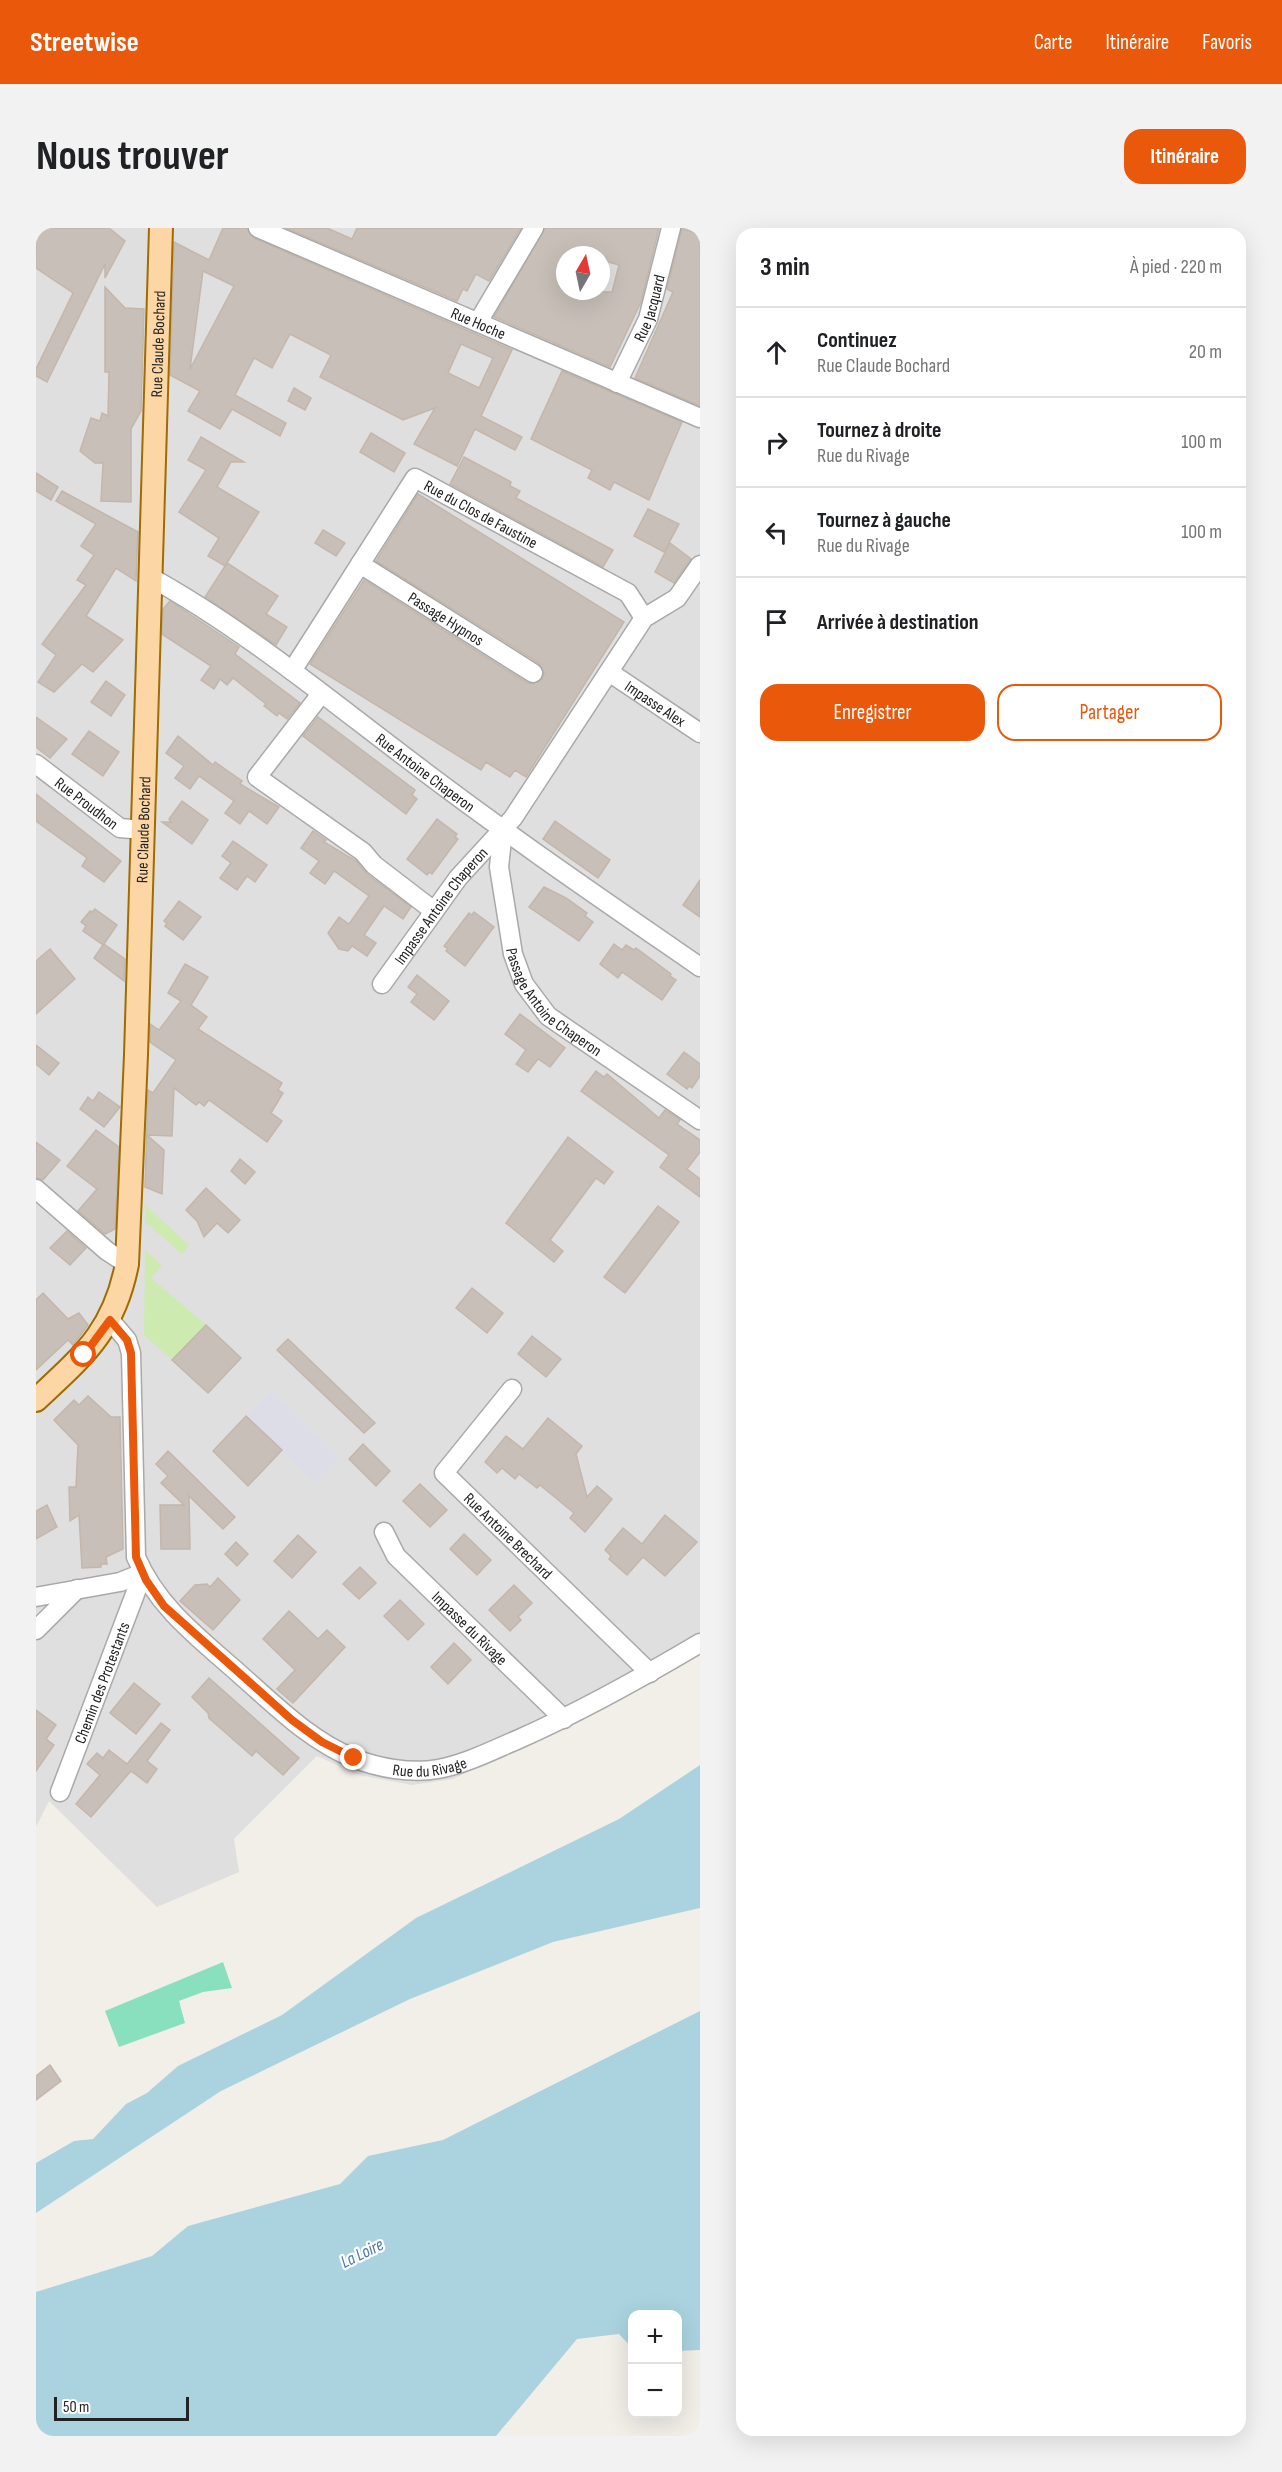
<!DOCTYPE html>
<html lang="fr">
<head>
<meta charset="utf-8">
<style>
  body { margin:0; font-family:"Sofia Sans Condensed",sans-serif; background:#f2f2f2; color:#202124 }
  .controls { position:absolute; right:18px; bottom:18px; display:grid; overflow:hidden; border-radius:12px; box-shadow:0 6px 24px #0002 }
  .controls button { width:54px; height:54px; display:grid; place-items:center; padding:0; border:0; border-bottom:2px solid #e0e0e0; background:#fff; color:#202124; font:30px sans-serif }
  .compass { position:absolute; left:520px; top:18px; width:54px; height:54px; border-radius:50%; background:#fff; box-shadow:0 6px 24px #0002; rotate:9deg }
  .scale { position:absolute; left:18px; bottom:15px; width:135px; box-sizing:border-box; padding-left:6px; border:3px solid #222; border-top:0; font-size:16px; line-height:21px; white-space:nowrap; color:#222; -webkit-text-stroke:4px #fff; paint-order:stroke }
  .stop { position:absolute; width:18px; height:18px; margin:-14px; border:4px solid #ea580c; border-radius:50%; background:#fff }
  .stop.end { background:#ea580c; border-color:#fff; box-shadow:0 2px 6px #0008 }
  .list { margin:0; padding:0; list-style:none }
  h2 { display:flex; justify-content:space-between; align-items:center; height:78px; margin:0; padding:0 24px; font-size:26px }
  h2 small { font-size:20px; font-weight:400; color:#757577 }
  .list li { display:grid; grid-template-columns:39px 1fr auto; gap:18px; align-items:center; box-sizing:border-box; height:90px; padding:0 24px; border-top:2px solid #e0e0e0 }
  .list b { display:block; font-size:22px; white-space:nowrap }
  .list p { margin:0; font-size:20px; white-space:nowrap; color:#757577 }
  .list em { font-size:20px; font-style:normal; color:#757577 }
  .actions { display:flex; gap:12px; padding:18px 24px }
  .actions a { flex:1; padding:14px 0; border:2px solid #ea580c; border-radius:18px; text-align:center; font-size:21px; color:#ea580c }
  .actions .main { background:#ea580c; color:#fff }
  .icon { flex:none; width:33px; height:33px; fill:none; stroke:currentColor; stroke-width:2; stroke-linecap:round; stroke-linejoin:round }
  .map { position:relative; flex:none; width:664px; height:2208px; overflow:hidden; border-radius:18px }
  header { display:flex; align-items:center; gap:36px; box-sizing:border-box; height:84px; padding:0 30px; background:#ea580c; color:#fff }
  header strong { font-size:28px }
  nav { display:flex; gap:33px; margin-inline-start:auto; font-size:21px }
  .intro { display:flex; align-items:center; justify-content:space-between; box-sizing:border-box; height:144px; padding:0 36px }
  h1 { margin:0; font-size:42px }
  .button { padding:15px 27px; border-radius:18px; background:#ea580c; color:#fff; font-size:21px; font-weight:700 }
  main { display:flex; gap:36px; padding:0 36px }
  aside { flex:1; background:#fff; border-radius:18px; box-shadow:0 6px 24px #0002 }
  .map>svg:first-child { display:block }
  .residential { fill:#e0dfdf; fill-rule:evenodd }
  .grass { fill:#cdebb0 }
  .pitch { fill:#88e0be }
  .plaza { fill:#dddde8 }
  .water { fill:#aad3df }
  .building { fill:#c7bfb8; stroke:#c4b6ab; stroke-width:1.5; fill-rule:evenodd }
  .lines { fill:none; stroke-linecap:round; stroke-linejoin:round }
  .minor-casing { stroke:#a9a9a9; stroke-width:21 }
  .major-casing { stroke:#a06b00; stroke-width:26 }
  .minor { stroke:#fff; stroke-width:18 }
  .major { stroke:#fcd6a4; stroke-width:22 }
  .route { stroke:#ea580c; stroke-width:8 }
  .labels { text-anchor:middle; stroke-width:4.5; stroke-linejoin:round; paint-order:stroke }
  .street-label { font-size:16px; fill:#222; stroke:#fff }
  .water-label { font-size:18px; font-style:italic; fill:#4a7aab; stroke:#fff }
</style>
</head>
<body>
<header>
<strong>Streetwise</strong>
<nav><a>Carte</a><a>Itinéraire</a><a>Favoris</a></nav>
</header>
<div class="intro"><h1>Nous trouver</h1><a class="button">Itinéraire</a></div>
<main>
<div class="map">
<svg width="664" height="2208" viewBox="0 0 664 2208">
  <rect width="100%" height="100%" fill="#f2efe9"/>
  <path class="residential" d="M0 0H664V1427L579 1475 417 1551 376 1557 323 1547 281 1528 198 1611 203 1644 121 1679 13 1573 0 1599ZM529 27H565V63H529Z"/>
  <g class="grass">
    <path d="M109 977 153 1017 146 1026 109 994Z"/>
    <path d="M109 1021 126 1038 115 1050 170 1097 136 1132 108 1107Z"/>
  </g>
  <path class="pitch" d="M187 1734 196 1760 167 1764 143 1773 149 1795 83 1819 69 1783Z"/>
  <path class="plaza" d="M236 1162 304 1229 279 1255 210 1188Z"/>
  <g class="water">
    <path d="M664 1537V1680L517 1714 374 1771 185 1863 0 1985V1935L38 1913 57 1911 90 1876 111 1865 142 1838 246 1787 380 1690 583 1591Z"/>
    <path d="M664 1783V2122L642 2123V2086H596V2120L583 2106 541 2111 460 2208H0V2064L116 2028 152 1998 304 1956 332 1928 407 1912Z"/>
  </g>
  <g class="building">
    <path d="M0 0H73L89 13 69 50V36L11 154 0 148V141L37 65 0 40Z"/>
    <path d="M187 0H211L218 10 476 122 445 188 486 209 479 222 439 201 421 238 378 216 399 180 367 192 284 149 295 127 254 106 236 140 218 130 199 167 250 195 244 208 196 181 184 201 152 183 164 163 134 147 138 14 173 32ZM167 43 198 58 154 141ZM425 116 457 130 443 160 412 145Z"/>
    <path d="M250 0H291L316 11 321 0H485L453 53 440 46 431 63 427 61 421 73Z"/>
    <path d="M509 0H623L605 74 574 139 458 89ZM529 27H565V32L583 37 576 64 529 63Z"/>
    <path d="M646 0 664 7V178L599 150 637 64 631 61Z"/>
    <path d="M69 59 89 80 108 81 105 183 95 201V274L65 273 67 235H59L44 223 55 190 64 193 66 185 72 188 73 144H69Z"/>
    <path d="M526 143 646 194 613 272 578 254 574 262 552 250 556 242 495 211Z"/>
    <path d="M258 160 275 170 269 182 252 173Z"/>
    <path d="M335 205 369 225 358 244 324 224Z"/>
    <path d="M165 209 208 234H195L181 259 223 284 189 338 172 328 183 310 143 284 170 242 152 232Z"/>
    <path d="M428 229 475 254 474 258 484 263 480 270 577 322 567 339 414 256Z"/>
    <path d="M0 245 22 259 15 272 0 263Z"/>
    <path d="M26 263 102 304 100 353 80 340 50 388 87 412 57 444 46 436 18 464 2 454 20 427 6 416 50 357 41 352 58 327 45 318 60 296 20 273Z"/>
    <path d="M382 266 588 394 490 549 479 542 474 549 450 534 445 542 274 436 328 352 491 455 497 456 506 451 508 445 503 435 340 333Z"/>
    <path d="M612 281 643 296 628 324 598 308Z"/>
    <path d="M287 302 309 315 300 328 279 315Z"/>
    <path d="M634 315 655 331 638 355 619 344Z"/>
    <path d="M191 335 242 368 230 386 251 399 240 417 169 369Z"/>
    <path d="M134 373 203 419 199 426 264 475 251 491 243 485 241 488 228 478 230 476 197 450 191 457 184 451 178 461 165 452 175 438 126 406 127 381Z"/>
    <path d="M70 453 89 467 75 488 55 474Z"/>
    <path d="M0 489 31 511 14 530 0 519Z"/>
    <path d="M282 489 379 562 376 567 381 571 370 586 267 508Z"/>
    <path d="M53 503 83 524 67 548 36 526Z"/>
    <path d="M142 508 177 537 179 534 206 553 204 556 243 579 231 596 213 583 204 596 189 585 198 573 163 548 154 561 139 550 148 538 130 525Z"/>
    <path d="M0 566 85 633 68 654 46 638 51 630 0 593Z"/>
    <path d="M146 573 172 592 156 616 126 594H135L133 591Z"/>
    <path d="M401 591 421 606 419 609 422 611 396 646 393 644 391 647 371 631Z"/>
    <path d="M519 593 574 632 562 650 507 611Z"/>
    <path d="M277 603 290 612 288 614 320 633 331 646 375 679 367 691 348 678 328 707 340 715 331 728 316 718 312 723 303 721 292 705 303 689 313 696 333 668 298 643 289 656 274 645 283 633 265 620Z"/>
    <path d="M197 613 231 637 219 654 211 648 201 662 184 650 195 635 186 628Z"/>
    <path d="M664 652V689L647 677Z"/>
    <path d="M508 659 530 670 551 685 549 688 557 694 543 713 493 679Z"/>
    <path d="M143 673 165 689 147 712 129 698 131 695 128 693Z"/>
    <path d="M59 681 81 697 68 716 89 731 88 753 58 730 67 717 47 703 50 698 45 694 54 683 56 684Z"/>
    <path d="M438 684 458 699 429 738 410 723 412 721 408 718 433 685 436 687Z"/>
    <path d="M578 716 586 722 590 717 598 722 600 720 635 746 634 748 640 752 626 772 586 744 582 750 564 736Z"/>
    <path d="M14 721 39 751 0 786V733Z"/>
    <path d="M149 736 172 749 155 777 171 789 162 801 246 855 242 862 247 865 235 885 246 893 231 914 173 872 168 878 163 874 160 877 138 860 136 908 111 907 128 922 126 966 109 959 112 862 117 865 140 832 114 814V796L123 802 145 773 132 765Z"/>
    <path d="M381 747 413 773 398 792 375 774 381 766 372 759Z"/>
    <path d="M484 786 529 820 514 839 502 831 492 844 480 836 490 822 469 806Z"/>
    <path d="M0 817 23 835 13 847 0 836Z"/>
    <path d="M648 824 664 836V848L656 860 653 858 651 861 631 846Z"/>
    <path d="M560 843 568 849 571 846 623 890 629 882 644 892 641 896 664 912V924L651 941 664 951V969L624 939 633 927 545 863Z"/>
    <path d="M63 864 84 879 68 899 44 881 52 869 57 873Z"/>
    <path d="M60 902 83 919 79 1001 69 1006 42 983 61 961 31 938Z"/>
    <path d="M532 909 577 944 568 956 560 950 514 1012 527 1023 518 1034 470 995Z"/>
    <path d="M0 914 24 932 7 952 0 950Z"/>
    <path d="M204 931 219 944 209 956 195 943Z"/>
    <path d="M170 960 204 992 192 1005 181 995 168 1009 161 993 150 982Z"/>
    <path d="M622 978 643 994 589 1065 568 1049Z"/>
    <path d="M31 1003 50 1020 34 1037 14 1020Z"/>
    <path d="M436 1060 467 1085 451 1105 420 1080Z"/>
    <path d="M7 1065 32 1091 43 1085 52 1097 37 1117 32 1112 0 1142V1072Z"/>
    <path d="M170 1097 205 1130 172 1165 136 1132Z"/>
    <path d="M496 1108 525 1131 510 1149 482 1126Z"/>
    <path d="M252 1111 339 1195 328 1205 241 1122Z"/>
    <path d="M52 1168 75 1189H84L87 1321 70 1329 71 1336H65V1339L46 1340 43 1287 34 1293 33 1259H40L42 1217 18 1192 38 1172 43 1177Z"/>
    <path d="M210 1188 246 1222 212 1258 177 1223Z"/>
    <path d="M512 1190 546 1218 540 1226 551 1269 561 1258 576 1271 549 1304 534 1290 538 1285 504 1257 501 1260 483 1246 479 1251 466 1240 461 1245 449 1234 470 1208 487 1221Z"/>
    <path d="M327 1216 354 1243 340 1258 313 1231Z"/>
    <path d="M132 1223 199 1289 187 1301 153 1268 154 1321H125L124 1277H148L125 1255 132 1248 120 1236Z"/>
    <path d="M384 1256 411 1282 394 1299 367 1273Z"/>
    <path d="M11 1277 21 1299 0 1311V1283Z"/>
    <path d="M629 1287 661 1314 629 1348 607 1329 591 1347 573 1331 575 1328 569 1322 587 1300 606 1316Z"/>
    <path d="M428 1306 455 1332 441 1347 414 1321Z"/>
    <path d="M262 1307 280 1324 256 1350 238 1333Z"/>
    <path d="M200 1314 212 1326 201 1338 189 1326Z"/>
    <path d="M324 1339 340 1355 323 1371 307 1356Z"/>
    <path d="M182 1350 204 1372 177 1402 144 1373 159 1357 171 1356 174 1359Z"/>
    <path d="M478 1357 496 1375 482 1389 485 1392 474 1403 453 1382Z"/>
    <path d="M364 1372 388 1396 372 1412 348 1388Z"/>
    <path d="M253 1383 282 1411 291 1402 309 1419 257 1475 241 1461 259 1442 227 1411Z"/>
    <path d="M418 1415 435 1432 412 1456 395 1439Z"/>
    <path d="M173 1450 263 1530 247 1547 220 1523 216 1528 173 1490 172 1485 156 1469Z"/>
    <path d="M98 1455 124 1476 100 1506 74 1485Z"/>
    <path d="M0 1482 20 1497 10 1511 18 1517 0 1543Z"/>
    <path d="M125 1495 134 1502 111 1533 121 1541 111 1555 95 1543 55 1589 40 1576 64 1547 51 1536 61 1525 67 1530 73 1522 91 1536Z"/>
    <path d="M14 1837 25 1853 0 1872V1848Z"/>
  </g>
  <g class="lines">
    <defs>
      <g id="minor">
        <path id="s1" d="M222 0 664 190"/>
        <path d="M442 94 498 0"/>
        <path id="s2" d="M581 155 612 91 635 0"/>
        <path id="s3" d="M324 336 497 445"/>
        <path id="s4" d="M114 349C210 402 297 475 385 541 476 610 570 674 664 739"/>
        <path id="s5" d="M256 443 379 250 592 365 608 390"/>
        <path id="s6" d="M573 444 664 505"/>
        <path d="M285 466 221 549 327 624 338 637 398 683"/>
        <path id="s7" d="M0 536 84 600 107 602"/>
        <path id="s8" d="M467 602 463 639 477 726 488 756 512 788 664 892"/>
        <path id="s9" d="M346 756 422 650 477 590 608 390 641 370 664 337"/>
        <path d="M0 961 71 1023 91 1036"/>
        <path id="s10" d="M74 1092 91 1112 95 1125 100 1329C122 1381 167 1413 208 1450 242 1480 275 1513 317 1530 342 1540 376 1546 402 1541 430 1536 457 1522 483 1511 546 1483 605 1450 664 1415"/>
        <path id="s11" d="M476 1161 408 1245 614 1445"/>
        <path id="s12" d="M348 1304 360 1328 528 1491"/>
        <path d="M0 1369 84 1354 107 1345"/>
        <path d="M0 1402 41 1361"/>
        <path id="s13" d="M24 1564 107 1345"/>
      </g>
      <g id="major">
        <path id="s14" d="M0 1172C48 1127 78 1103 91 1036L100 827 125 0"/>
      </g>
    </defs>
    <use href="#minor" class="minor-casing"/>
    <use href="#major" class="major-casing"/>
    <use href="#minor" class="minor"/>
    <use href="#major" class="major"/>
  </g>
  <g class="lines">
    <path class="route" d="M48 1127 74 1092 91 1112 95 1125 100 1329 110 1352 128 1378 256 1492 286 1514 318 1530"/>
  </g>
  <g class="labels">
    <g class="street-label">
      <text dy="6" stroke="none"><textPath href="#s2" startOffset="82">Rue Jacquard</textPath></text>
      <text dy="6" stroke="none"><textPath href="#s1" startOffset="240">Rue Hoche</textPath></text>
      <text dy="6" stroke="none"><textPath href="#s14" startOffset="1088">Rue Claude Bochard</textPath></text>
      <text dy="6" stroke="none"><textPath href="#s5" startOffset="304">Rue du Clos de Faustine</textPath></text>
      <text dy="6" stroke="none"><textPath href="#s3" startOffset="102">Passage Hypnos</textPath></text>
      <text dy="6" stroke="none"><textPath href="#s6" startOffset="56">Impasse Alex</textPath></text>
      <text dy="6" stroke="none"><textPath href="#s4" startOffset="338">Rue Antoine Chaperon</textPath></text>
      <text dy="6" stroke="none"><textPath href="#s7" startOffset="64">Rue Proudhon</textPath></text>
      <text dy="6" stroke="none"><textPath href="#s14" startOffset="602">Rue Claude Bochard</textPath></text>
      <text dy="6" stroke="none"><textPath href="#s9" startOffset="98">Impasse Antoine Chaperon</textPath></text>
      <text dy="6" stroke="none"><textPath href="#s8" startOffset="190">Passage Antoine Chaperon</textPath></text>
      <text dy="6" stroke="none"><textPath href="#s11" startOffset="198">Rue Antoine Brechard</textPath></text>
      <text dy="6" stroke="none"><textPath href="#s12" startOffset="130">Impasse du Rivage</textPath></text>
      <text dy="6" stroke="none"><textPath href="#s13" startOffset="117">Chemin des Protestants</textPath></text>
      <text dy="6" stroke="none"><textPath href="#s10" startOffset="622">Rue du Rivage</textPath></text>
    </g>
    <g class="water-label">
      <text transform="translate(326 2025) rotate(-26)" y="6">La Loire</text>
    </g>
  </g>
</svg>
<div class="controls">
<button>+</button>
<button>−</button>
</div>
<svg class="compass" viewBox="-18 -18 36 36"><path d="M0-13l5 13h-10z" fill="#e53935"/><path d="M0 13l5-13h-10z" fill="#757577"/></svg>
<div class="scale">50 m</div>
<div class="stop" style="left:48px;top:1127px"></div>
<div class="stop end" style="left:318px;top:1530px"></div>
</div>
<aside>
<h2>3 min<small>À pied · 220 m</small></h2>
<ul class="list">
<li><svg class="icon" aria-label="ahead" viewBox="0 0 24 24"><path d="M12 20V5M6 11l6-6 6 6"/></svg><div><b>Continuez</b><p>Rue Claude Bochard</p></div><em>20 m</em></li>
<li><svg class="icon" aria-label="right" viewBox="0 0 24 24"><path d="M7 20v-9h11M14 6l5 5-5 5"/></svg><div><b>Tournez à droite</b><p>Rue du Rivage</p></div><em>100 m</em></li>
<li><svg class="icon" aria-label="left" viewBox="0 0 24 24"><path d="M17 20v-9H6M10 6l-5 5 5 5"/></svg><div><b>Tournez à gauche</b><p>Rue du Rivage</p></div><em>100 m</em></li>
<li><svg class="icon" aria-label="arrive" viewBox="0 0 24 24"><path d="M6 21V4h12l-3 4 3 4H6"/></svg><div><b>Arrivée à destination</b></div></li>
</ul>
<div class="actions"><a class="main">Enregistrer</a><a>Partager</a></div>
</aside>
</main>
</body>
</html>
